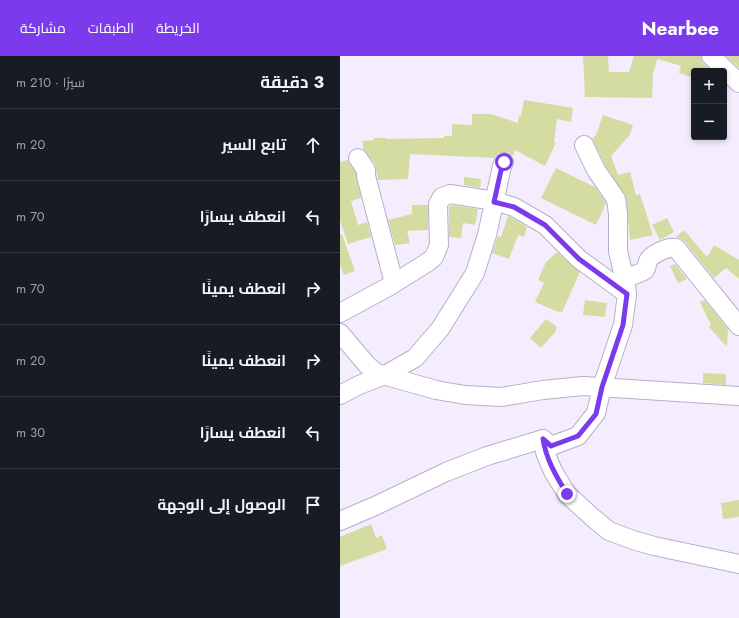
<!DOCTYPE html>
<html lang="ar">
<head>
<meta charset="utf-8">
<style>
  body { margin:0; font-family:Jost,Cairo,sans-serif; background:#20242c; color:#f1f3f6; direction:rtl }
  .controls { position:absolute; right:12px; top:12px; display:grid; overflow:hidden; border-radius:4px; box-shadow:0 2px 6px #0003 }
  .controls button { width:36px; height:36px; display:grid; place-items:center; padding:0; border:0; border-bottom:1px solid #363941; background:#171b24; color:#f1f3f6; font:20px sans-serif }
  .stop { position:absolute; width:12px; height:12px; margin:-9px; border:3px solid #7c3aed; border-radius:50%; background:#fff }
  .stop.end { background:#7c3aed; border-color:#fff; box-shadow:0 1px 4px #0008 }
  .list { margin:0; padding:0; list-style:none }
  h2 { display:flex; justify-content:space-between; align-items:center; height:52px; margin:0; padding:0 16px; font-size:17px }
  h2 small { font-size:13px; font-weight:400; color:#9ea1a6 }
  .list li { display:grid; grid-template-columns:26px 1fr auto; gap:12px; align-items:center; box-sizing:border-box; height:72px; padding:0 16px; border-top:1px solid #363941 }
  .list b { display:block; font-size:15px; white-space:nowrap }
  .list em { font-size:13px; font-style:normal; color:#9ea1a6 }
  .icon { flex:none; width:22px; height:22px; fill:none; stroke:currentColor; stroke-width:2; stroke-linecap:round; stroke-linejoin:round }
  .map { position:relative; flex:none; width:399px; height:562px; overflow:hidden; direction:ltr }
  header { display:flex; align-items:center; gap:24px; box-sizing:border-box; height:56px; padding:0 20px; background:#7c3aed; color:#fff }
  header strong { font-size:19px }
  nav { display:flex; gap:22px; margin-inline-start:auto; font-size:14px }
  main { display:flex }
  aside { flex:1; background:#171b24 }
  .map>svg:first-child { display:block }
  .building { fill:#d5dca2 }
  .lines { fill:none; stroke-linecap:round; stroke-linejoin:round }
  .minor-casing { stroke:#b9aeca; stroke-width:20 }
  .minor { stroke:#fff; stroke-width:18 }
  .route { stroke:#7c3aed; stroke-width:5 }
</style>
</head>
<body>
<header>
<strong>Nearbee</strong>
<nav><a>الخريطة</a><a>الطبقات</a><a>مشاركة</a></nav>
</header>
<main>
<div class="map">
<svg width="399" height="562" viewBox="0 0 399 562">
  <rect width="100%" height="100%" fill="#f3edfe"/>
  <g class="building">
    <path d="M243 0H268L269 16H289L294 0H361L363 7 371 15H354V22L339 17 341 10 317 3 318 1 313 18 312 42 245 41Z"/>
    <path d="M386 0H399V12Z"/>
    <path d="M184 44 233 52 231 66 217 63 214 86 216 87 205 110 175 94 173 100 168 96H163L158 97 154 102 70 98 68 123 38 124 35 108 23 93V85L34 84V82H46V83L104 82V80H112V68L132 69V58H151L178 67 179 59 181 60Z"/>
    <path d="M263 59 293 69 289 80 271 100 278 119 290 116 296 139 300 138 313 179 290 184 286 141 265 109 252 83 256 79Z"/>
    <path d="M8 104 16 117 21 142 11 145 18 169 27 166 31 181 8 188 0 165V106Z"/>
    <path d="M216 112 255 131 266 147 256 169 201 142Z"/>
    <path d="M124 121 141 123 140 132 124 129Z"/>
    <path d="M72 149H88V174L67 175 70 187 55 189 48 164 72 158Z"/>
    <path d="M111 149 138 153 135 169 123 167 121 182 109 181V151Z"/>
    <path d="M168 160 187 171 184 181 178 179 169 203 152 197 158 180 161 181Z"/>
    <path d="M327 162 334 176 320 184 312 169Z"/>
    <path d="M344 174 367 201 374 189 399 204V223L386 212 374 222 344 185 341 183 336 181Z"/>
    <path d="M2 178 15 215 4 219 0 209V179Z"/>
    <path d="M217 196 240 216 222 256 216 255 195 246 204 227 198 224 206 206Z"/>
    <path d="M335 208 347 223 338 227 330 210Z"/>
    <path d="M245 244 267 247 265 261 243 259Z"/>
    <path d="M365 244 388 273 387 291 369 271 371 269 360 246Z"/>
    <path d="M206 263 216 270V275L201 292 190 282Z"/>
    <path d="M363 317 386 318V329L363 327Z"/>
    <path d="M399 444V461L383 463 381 447Z"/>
    <path d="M31 468 36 482 42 479 47 493 0 510V481Z"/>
  </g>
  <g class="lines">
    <defs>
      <g id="minor">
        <path d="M371 0 399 27"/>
        <path d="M18 102 26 114V120L54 227"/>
        <path d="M284 222C290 220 300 218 305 214 307 211 307 208 308 205 311 198 329 190 336 192L399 270"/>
        <path d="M0 257 48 231 88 206 94 201 99 189 98 148 102 141 110 138 155 145 174 151 205 169 239 203 287 238"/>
        <path d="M0 277 27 309 36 317 96 334 125 339 161 341 203 334 243 330 399 340"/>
        <path d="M0 339 19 329 45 319 75 302 100 273 135 217 147 179 162 110 164 106"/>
        <path d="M203 383 205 396 209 406 214 417 227 438 252 461 269 475 293 484 314 490 399 508"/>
        <path d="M0 465 35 450 106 416 147 400 203 383 211 390 238 380 256 357 262 331 283 269 287 238 286 230 278 195V158L276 143 256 114 244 89"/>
      </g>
    </defs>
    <use href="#minor" class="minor-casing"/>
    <use href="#minor" class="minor"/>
  </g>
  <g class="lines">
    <path class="route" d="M164 106 162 110 154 146 174 151 205 169 239 203 287 238 283 269 262 331 256 358 238 380 211 390 203 383C206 403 216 420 227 438"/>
  </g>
</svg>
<div class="controls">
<button>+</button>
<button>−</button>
</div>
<div class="stop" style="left:164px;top:106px"></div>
<div class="stop end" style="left:227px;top:438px"></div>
</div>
<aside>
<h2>3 دقيقة<small>سيرًا · 210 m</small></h2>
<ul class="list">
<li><svg class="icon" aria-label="ahead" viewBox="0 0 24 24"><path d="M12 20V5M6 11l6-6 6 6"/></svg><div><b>تابع السير</b></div><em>20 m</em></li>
<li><svg class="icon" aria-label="left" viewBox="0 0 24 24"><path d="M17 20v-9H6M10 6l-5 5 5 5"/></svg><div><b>انعطف يسارًا</b></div><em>70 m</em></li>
<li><svg class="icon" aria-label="right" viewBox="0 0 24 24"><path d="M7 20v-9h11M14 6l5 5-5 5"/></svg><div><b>انعطف يمينًا</b></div><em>70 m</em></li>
<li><svg class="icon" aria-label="right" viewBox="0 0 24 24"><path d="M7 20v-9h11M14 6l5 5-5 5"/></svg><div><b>انعطف يمينًا</b></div><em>20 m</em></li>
<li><svg class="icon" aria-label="left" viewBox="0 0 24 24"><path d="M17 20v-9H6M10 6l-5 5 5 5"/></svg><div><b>انعطف يسارًا</b></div><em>30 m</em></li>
<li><svg class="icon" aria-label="arrive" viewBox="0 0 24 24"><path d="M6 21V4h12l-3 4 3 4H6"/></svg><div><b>الوصول إلى الوجهة</b></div></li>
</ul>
</aside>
</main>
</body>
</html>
